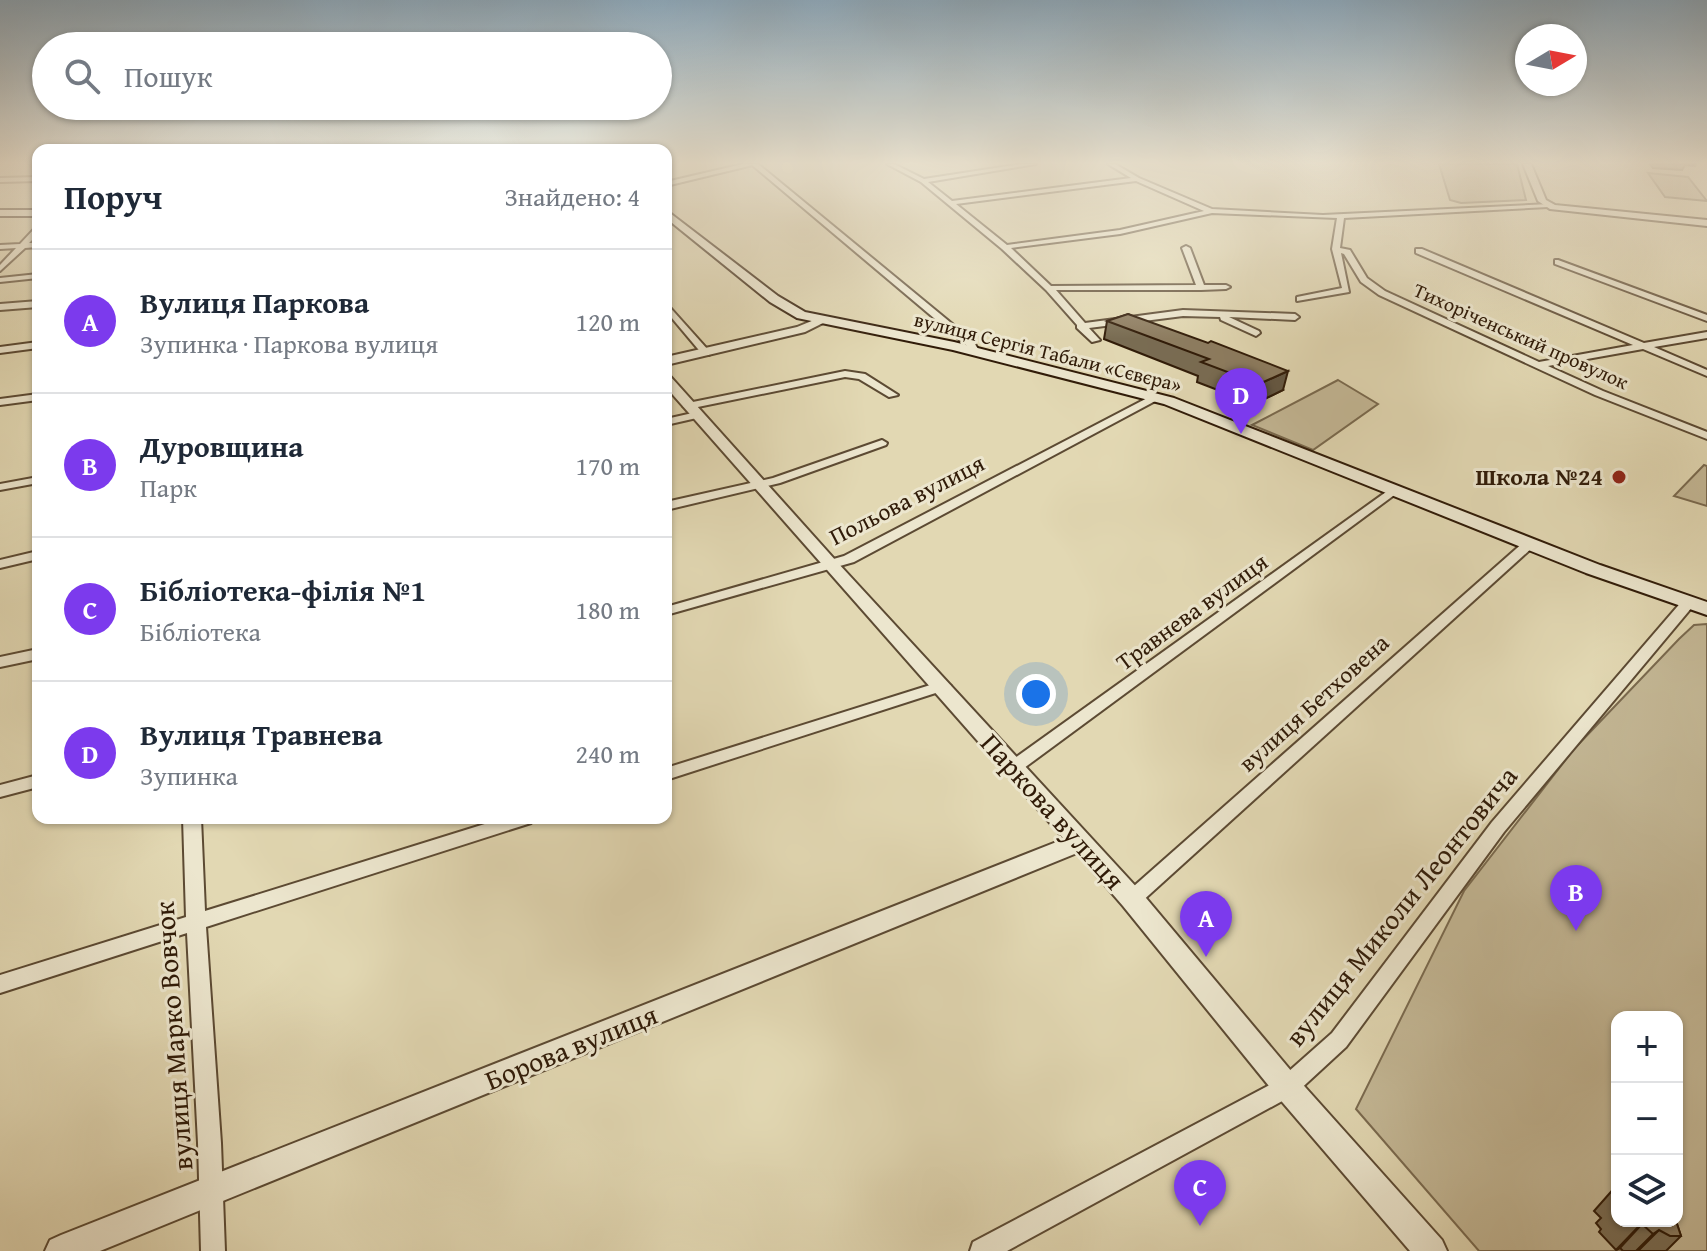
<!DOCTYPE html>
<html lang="uk">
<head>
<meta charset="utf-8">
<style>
  body { margin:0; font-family:"Gentium Book Plus",serif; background:#f2f2f3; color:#1f2937 }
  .controls { position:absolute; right:24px; bottom:24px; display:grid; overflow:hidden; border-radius:16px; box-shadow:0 2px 6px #0004 }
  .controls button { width:72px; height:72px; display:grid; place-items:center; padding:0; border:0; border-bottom:2px solid #e0e1e3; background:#fff; color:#1f2937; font:40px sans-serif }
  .compass { position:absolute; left:1515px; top:24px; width:72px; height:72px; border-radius:50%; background:#fff; box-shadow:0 2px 6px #0004; rotate:80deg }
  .you { position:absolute; left:1036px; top:694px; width:28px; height:28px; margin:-20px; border:6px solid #fff; border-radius:50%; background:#1a73e8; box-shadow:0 0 0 12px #1a73e833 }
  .badge { display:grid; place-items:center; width:52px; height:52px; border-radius:50%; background:#7c3aed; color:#fff; font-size:26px; font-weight:700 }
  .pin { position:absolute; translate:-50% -66px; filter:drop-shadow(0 2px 4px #0008) }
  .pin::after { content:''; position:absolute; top:42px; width:28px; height:24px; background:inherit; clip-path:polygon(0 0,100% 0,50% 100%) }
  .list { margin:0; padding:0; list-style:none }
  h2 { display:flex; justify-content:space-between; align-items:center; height:104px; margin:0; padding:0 32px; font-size:34px }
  h2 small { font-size:26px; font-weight:400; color:#747a83 }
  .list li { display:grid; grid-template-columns:52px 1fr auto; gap:24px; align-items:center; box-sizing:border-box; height:144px; padding:0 32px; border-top:2px solid #e0e1e3 }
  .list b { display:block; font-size:30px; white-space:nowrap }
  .list p { margin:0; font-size:26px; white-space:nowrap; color:#747a83 }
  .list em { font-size:26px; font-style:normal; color:#747a83 }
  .icon { flex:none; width:44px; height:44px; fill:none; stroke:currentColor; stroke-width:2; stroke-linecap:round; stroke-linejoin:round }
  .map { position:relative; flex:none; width:1707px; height:1251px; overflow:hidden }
  .search { position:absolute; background:#fff; box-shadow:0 2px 6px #0004; left:32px; top:32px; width:640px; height:88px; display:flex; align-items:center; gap:20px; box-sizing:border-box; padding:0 28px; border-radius:44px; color:#747a83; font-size:30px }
  .panel { position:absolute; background:#fff; box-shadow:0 2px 6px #0004; left:32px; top:144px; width:640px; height:680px; border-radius:16px }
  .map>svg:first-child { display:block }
  .green { fill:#c4b896; stroke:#7a6a4f; stroke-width:2; fill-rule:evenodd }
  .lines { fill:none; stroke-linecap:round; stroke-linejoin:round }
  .minor-casing { stroke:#5c4a33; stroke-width:4 }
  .tertiary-casing { stroke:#5c4a33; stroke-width:4 }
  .secondary-casing { stroke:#301b08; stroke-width:4 }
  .minor { fill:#ece6ce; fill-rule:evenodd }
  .tertiary { fill:#ece6ce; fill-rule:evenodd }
  .secondary { fill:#ece6ce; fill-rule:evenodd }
  .wall { fill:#796c53; stroke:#301b08; stroke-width:2 }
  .shaded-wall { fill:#635844; stroke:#301b08; stroke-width:2 }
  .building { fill:#8d7d61; stroke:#301b08; stroke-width:2 }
  .poi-dot { fill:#8f2418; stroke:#ece6ce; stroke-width:3 }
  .labels { text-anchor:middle; stroke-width:6; stroke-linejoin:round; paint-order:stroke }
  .far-street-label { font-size:20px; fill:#301b08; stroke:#ece6ce }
  .poi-label { font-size:24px; font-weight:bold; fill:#301b08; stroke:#ece6ce; text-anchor:end }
  .street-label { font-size:24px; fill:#301b08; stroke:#ece6ce }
  .near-street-label { font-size:28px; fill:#301b08; stroke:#ece6ce }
</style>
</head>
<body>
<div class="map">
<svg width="1707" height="1251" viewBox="0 0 1707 1251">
  <rect width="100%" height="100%" fill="#e2d8b3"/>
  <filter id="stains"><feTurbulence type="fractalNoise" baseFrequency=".0025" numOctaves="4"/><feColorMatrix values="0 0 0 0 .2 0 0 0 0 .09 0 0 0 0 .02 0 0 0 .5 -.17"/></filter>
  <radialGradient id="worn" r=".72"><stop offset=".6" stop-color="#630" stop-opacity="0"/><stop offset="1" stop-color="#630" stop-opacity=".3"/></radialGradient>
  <g class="green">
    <path d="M1439 164H1517L1526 200 1461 203 1450 200Z"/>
    <path d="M1648 173 1688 177 1707 201 1665 197Z"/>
    <path d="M1338 380 1378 404 1313 450 1252 425Z"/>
    <path d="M1704 465 1707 466V506L1674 496Z"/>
    <path d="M1707 624V1251H1479L1356 1109 1464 891 1574 749 1679 639 1694 625ZM1617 1017H1677V1221H1617Z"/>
  </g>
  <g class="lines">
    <defs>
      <g id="minor">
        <path d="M751 164H758L973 341 980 352 978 354H972L966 345Z"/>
        <path d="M887 164H894L924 179 1022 164H1036L928 182 952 201 1131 178 1108 164H1115L1139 178 1212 209 1323 215 1550 204 1548 207 1344 218 1340 248 1350 250 1367 278 1385 291 1539 362 1633 345 1416 253V249H1422L1644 343 1707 332V338L1654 347 1707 370V376L1643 349 1548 366 1603 391 1707 432V439L1595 395 1379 295 1361 282 1344 254 1341 253 1349 292 1297 301V297L1342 288 1332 249 1337 218 1212 213 1120 234 1011 248 1051 286 1196 285 1182 248 1186 246 1190 248 1204 285H1226L1230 287 1226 289 1201 290H1056L1085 323 1183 310 1295 314 1299 317 1295 320 1229 317 1259 331 1260 333 1256 336 1221 320 1220 317 1183 316 1089 328 1100 340 1092 342 1077 328V325L1046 290 1002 249 921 182ZM1136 181 1204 211 1120 230 1007 245 956 204Z"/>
        <path d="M38 177V181L0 182V178Z"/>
        <path d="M35 228H38V234L29 243H38V247L25 248 0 271V265L16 248 0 249V245L20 244Z"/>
        <path d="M1558 260 1707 315V321L1555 264V260Z"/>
        <path d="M38 274V278L0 282V278Z"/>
        <path d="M38 301V307L0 310V304Z"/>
        <path d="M666 303 709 351V355H703L666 311Z"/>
        <path d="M38 342V348L0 353V347Z"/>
        <path d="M845 371 865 374 898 395 889 397 859 379 845 377 688 409 683 406 688 403Z"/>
        <path d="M38 394V400L0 405V399Z"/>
        <path d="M1155 394 1159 395V399L854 562 666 615V607L844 556Z"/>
        <path d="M697 412 701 413V417L666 425V419Z"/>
        <path d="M882 440 887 443 886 445 780 483 666 510V502L773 478Z"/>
        <path d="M38 477V483L0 490V484Z"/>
        <path d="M1393 487 1399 491 1397 493 1020 771H1008L1006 767 1008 763Z"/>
        <path d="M1529 540 1533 541 1535 544 1533 547 1139 904 1132 907 1125 904 1123 899 1125 894 1525 541Z"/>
        <path d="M38 551V559L0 568V560Z"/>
        <path d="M1688 599 1695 603 1693 606 1504 832 1346 1047 1295 1094 1007 1251H970L973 1242 1279 1080 1332 1033 1492 822 1683 600Z"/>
        <path d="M38 649V659L0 667V657Z"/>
        <path d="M943 681 951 686 948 689 666 780V768Z"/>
        <path d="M38 775V787L0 797V785Z"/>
        <path d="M183 818H201L205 911 504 818H534L531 823 206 927 221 1143 225 1251H201L198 1143 187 933 0 993V975L186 917Z"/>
      </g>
      <g id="tertiary">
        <path d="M743 164H757L666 186V182Z"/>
        <path d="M1523 164H1531L1546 200 1555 205 1707 220V226L1550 209 1538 201Z"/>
        <path d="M819 318 823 319V323L805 332 666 365V357L797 327Z"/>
        <path d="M666 375 670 376 837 562 1141 892 1297 1078 1442 1240 1447 1251H1410L1277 1096 1123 906 1077 853 100 1251H45L50 1240 61 1235 1064 839 666 387Z"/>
      </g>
      <g id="secondary">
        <rect x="0" y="210" width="38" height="6"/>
        <path d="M666 210 778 296 805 312 954 342 1174 398 1600 565 1707 602V615L1586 573 1164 404 953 350 797 318 770 302 666 218Z"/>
      </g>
    </defs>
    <use href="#minor" class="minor-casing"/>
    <use href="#tertiary" class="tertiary-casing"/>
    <use href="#secondary" class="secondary-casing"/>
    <use href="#minor" class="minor"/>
    <use href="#tertiary" class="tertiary"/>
    <use href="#secondary" class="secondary"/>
  </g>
  <g class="wall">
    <path d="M1650 164H1696L1695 166 1685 165 1682 170 1653 168Z"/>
    <path d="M1128 314 1283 390 1254 404 1197 382 1198 376 1104 339 1107 321Z"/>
    <path d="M1617 1185V1221H1676L1681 1236 1666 1251H1623L1620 1248 1616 1250 1599 1232 1601 1229 1596 1223 1601 1218 1594 1211Z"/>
  </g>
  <g class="shaded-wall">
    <path d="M1288 371 1283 390 1254 404 1259 384Z"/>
    <path d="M1642 1224 1620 1248 1616 1250 1639 1226Z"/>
    <path d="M1659 1230 1638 1251H1636L1653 1234Z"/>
  </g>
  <g class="building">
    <path d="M1128 314 1208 343 1211 341 1288 371 1259 384 1201 362 1209 359 1107 321Z"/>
    <path d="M1634 1221H1676L1681 1236H1670L1659 1230 1653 1234 1642 1224 1639 1226Z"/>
  </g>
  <linearGradient id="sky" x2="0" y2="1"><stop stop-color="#8da9bc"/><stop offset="0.48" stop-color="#f2eddd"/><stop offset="1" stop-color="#f2eddd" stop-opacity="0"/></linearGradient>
  <rect width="1707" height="339" fill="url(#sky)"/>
  <circle class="poi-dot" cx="1619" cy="477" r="8"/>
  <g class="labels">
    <g class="far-street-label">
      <text transform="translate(1521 336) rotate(24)" y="7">Тихоріченський провулок</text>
      <text transform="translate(1048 352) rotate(14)" y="7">вулиця Сергія Табали «Сєвєра»</text>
    </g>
    <g class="poi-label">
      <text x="1603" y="485">Школа №24</text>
    </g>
    <g class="street-label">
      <text transform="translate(907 500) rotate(-27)" y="8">Польова вулиця</text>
      <text transform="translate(1192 612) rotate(-36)" y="8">Травнева вулиця</text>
      <text transform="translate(1314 703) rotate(-42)" y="8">вулиця Бетховена</text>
    </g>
    <g class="near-street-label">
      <text transform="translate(1053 811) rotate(48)" y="10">Паркова вулиця</text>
      <text transform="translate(1401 906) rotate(-51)" y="10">вулиця Миколи Леонтовича</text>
      <text transform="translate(173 1036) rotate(-94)" y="10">вулиця Марко Вовчок</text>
      <text transform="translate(571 1047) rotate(-22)" y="10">Борова вулиця</text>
    </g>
  </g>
  <rect width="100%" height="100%" filter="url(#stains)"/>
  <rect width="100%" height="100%" fill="url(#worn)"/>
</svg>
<div class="controls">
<button>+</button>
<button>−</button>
<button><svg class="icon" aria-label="layers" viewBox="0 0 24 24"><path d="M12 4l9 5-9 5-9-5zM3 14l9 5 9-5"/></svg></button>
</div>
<svg class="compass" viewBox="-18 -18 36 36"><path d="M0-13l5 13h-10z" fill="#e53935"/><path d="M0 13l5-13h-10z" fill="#747a83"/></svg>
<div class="you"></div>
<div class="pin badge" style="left:1206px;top:957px">A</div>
<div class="pin badge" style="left:1576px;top:931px">B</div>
<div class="pin badge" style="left:1200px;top:1226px">C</div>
<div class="pin badge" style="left:1241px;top:434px">D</div>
<div class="search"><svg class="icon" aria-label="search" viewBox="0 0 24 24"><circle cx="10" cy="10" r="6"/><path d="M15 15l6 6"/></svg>Пошук</div>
<section class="panel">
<h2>Поруч<small>Знайдено: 4</small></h2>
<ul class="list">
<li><span class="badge">A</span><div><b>Вулиця Паркова</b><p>Зупинка · Паркова вулиця</p></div><em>120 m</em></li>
<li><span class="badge">B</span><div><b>Дуровщина</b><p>Парк</p></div><em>170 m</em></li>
<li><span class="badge">C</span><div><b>Бібліотека-філія №1</b><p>Бібліотека</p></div><em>180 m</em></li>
<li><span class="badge">D</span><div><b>Вулиця Травнева</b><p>Зупинка</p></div><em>240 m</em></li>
</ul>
</section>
</div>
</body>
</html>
